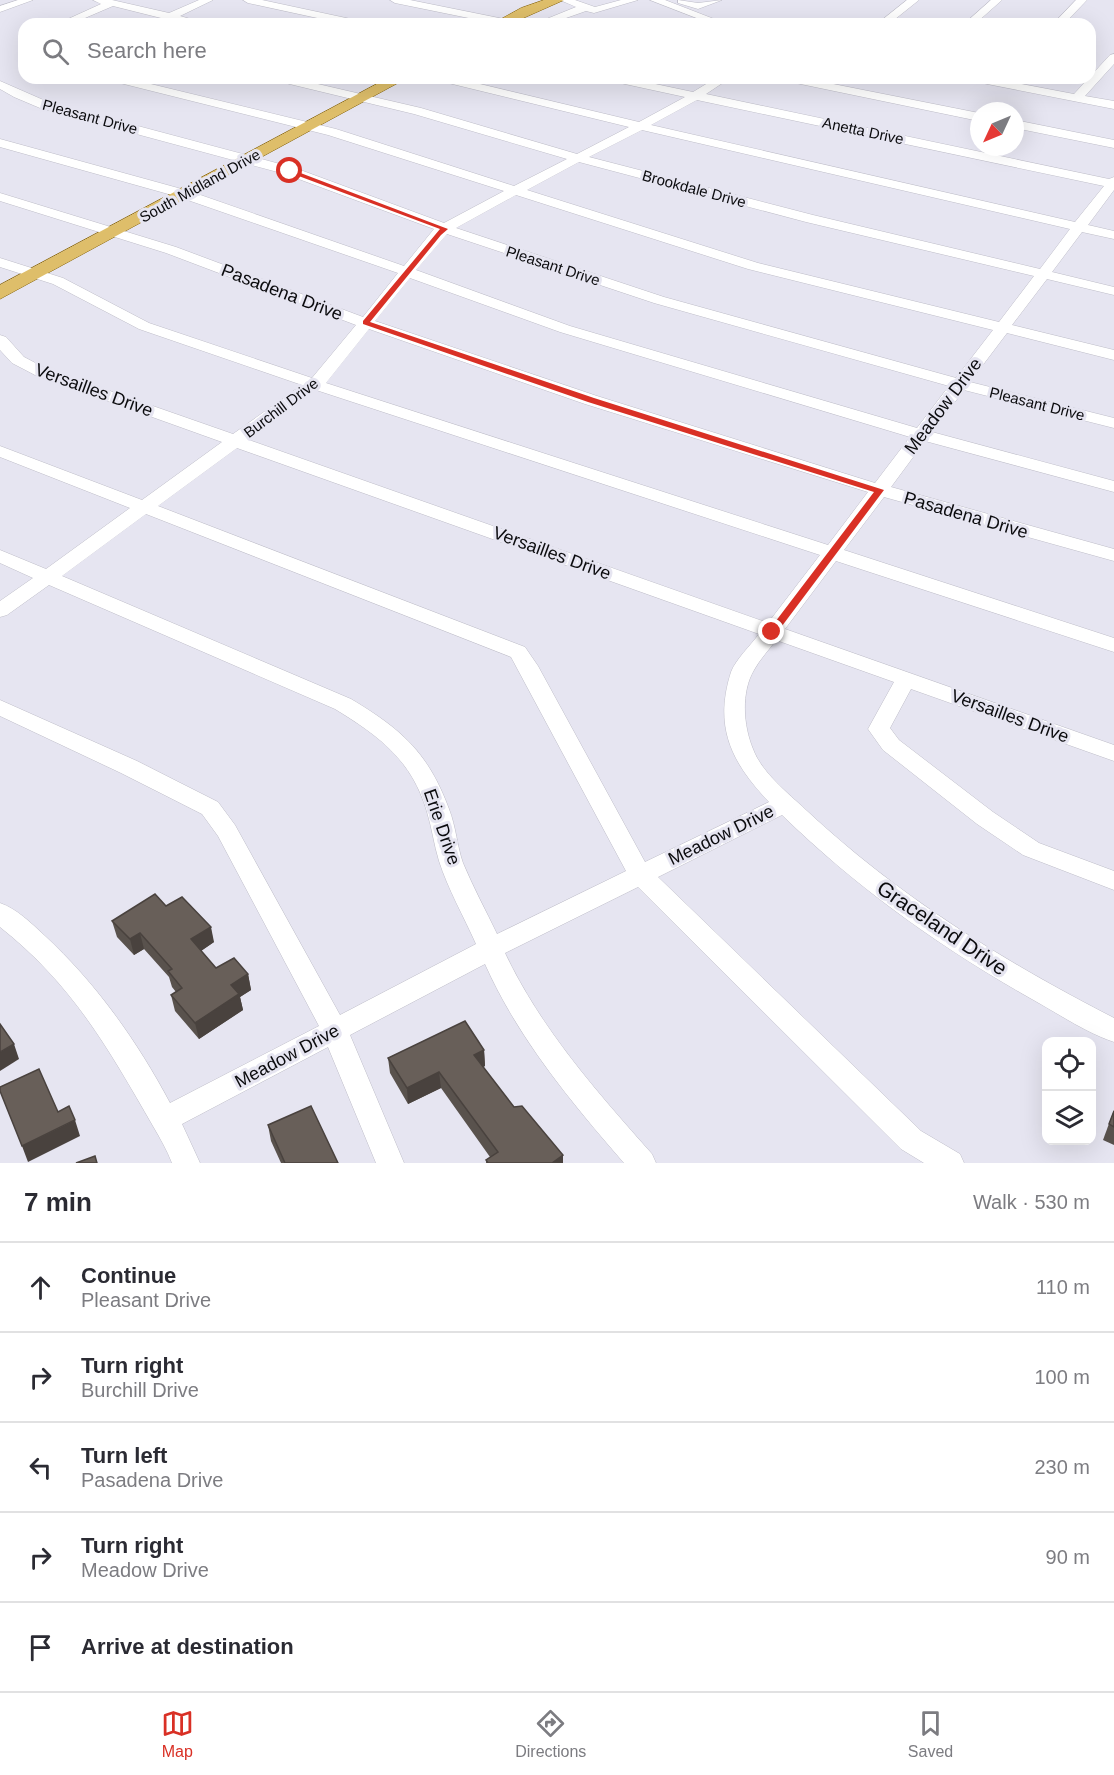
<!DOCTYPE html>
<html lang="en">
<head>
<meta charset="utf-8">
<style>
  body { margin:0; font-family:Arial,sans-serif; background:#f7f7f7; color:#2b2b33 }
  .controls { position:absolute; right:18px; bottom:18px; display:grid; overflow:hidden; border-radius:12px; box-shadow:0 6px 24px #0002 }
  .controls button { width:54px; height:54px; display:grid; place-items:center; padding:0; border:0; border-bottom:2px solid #e1e1e2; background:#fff; color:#2b2b33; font:30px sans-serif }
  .compass { position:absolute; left:970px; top:102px; width:54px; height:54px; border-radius:50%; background:#fff; box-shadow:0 6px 24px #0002; rotate:226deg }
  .stop { position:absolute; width:18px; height:18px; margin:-14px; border:4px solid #d93025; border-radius:50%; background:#fff }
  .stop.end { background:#d93025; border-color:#fff; box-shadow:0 2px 6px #0008 }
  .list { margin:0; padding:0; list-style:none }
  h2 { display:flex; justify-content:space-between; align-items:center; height:78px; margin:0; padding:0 24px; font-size:26px }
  h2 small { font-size:20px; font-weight:400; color:#7c7c81 }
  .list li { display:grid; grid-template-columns:39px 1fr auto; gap:18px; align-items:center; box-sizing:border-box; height:90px; padding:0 24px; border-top:2px solid #e1e1e2 }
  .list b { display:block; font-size:22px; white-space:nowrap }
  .list p { margin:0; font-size:20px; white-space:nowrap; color:#7c7c81 }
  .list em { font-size:20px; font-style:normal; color:#7c7c81 }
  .icon { flex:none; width:33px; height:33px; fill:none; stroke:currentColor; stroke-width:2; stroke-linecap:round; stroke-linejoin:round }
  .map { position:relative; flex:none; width:1114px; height:1163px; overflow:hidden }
  .search { position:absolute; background:#fff; box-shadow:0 6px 24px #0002; left:18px; right:18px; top:18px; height:66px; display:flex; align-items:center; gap:15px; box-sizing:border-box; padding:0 21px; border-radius:18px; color:#7c7c81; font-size:22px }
  .sheet { height:528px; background:#fff }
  nav { display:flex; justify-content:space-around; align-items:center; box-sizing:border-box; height:84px; border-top:2px solid #e1e1e2; background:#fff; font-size:16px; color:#7c7c81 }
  nav a { display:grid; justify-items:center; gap:3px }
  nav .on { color:#d93025 }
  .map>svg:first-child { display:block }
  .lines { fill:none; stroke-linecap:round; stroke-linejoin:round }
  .minor-casing { stroke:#bebdc8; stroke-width:1 }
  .major-casing { stroke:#866309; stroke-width:1 }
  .minor { fill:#fff; fill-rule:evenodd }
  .major { fill:#debe6a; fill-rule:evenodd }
  .wall { fill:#59524d }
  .shaded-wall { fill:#49423e }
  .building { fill:#685f59; stroke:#49423e; stroke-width:1.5 }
  .route { fill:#d93025 }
  .labels { text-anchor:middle; stroke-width:6; stroke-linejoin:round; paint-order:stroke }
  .far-street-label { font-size:15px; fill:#0b0b0e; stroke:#e6e5f1 }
  .street-label { font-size:18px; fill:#0b0b0e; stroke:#e6e5f1 }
  .near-street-label { font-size:21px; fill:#0b0b0e; stroke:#e6e5f1 }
</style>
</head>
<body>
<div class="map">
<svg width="1114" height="1163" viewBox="0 0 1114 1163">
  <rect width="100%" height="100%" fill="#e6e5f1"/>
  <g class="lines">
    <defs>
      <g id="minor">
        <path d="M18 0H33L0 12V6Z"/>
        <path d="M93 0H112L169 13 199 0H213L180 16 208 24 166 21 161 18 113 6 71 24H57L101 4Z"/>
        <path d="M243 0H262L360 21 365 24H345L248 3Z"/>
        <path d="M390 0H410L514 21 519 24H498L395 3Z"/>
        <path d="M560 0H575L595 7 621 0H638L594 13 586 11 549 24H534L576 7Z"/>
        <path d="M650 0H665L727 24H712Z"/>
        <path d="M678 0 698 3 722 0 698 9 678 3Z"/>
        <path d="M907 0H919L889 24H877Z"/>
        <path d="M991 0H1002L975 24H964Z"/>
        <path d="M1076 0H1087L1064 24H1053Z"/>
        <path d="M1114 54V64L1085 96 1114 101V109L972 81 966 78H990L1074 94 1110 55Z"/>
        <path d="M106 78H126L336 129 514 186 567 159 414 114 273 80 271 78H292L421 108 577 154 629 127 436 80 434 78H455L639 122 685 97 611 81 605 78H627L693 92 716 78H730L706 94 1109 179 1114 177V190L1088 225 1114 231V239L1082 232 1052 272 1114 287V295L1047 279 1012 325 1114 350V360L1007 333 970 382 1114 418V428L964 390 932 432 1114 481V492L925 441 891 487 1114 549V561L884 497 844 550 1114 638V652L836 561 785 629 1114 745V761L911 689 890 728 899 740 993 812 1039 843 1114 871V890L1023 855 977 824 883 750 868 729 894 682 776 640C769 650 760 659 754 670 741 692 743 725 753 749 762 773 788 793 806 810 898 896 1003 961 1114 1018V1042C1087 1033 1062 1016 1037 1002 944 950 858 889 782 815L658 877 921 1131 960 1154 964 1163H924L901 1149 638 887 505 953C541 1029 597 1092 652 1154L656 1163H624C571 1102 518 1038 485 964L350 1035 404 1163H376L328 1047 182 1124 200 1163H172C167 1150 160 1138 153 1126 108 1048 73 985 0 927V903C17 909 31 923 44 935 96 983 137 1041 170 1103L319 1026 218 836 202 814 121 773 0 716V700L137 761 218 802 235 825 340 1015 476 944C464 917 448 889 439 861 434 845 432 828 427 812 412 760 379 736 335 709L49 585 7 615 0 617V601L33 578 0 563V550L46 569 130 508 0 457V446L142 500 222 442 35 375 12 363 0 350V335L6 337 24 357 47 369 233 434 302 385 139 329 53 284 0 267V258L63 278 149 323 312 378 356 325 166 253 0 201V193L176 247 363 317 398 273 179 197 0 147V139L189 191 404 266 434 229 285 174 40 108 14 97 0 89V81L48 102 295 168 444 223 504 191 328 135 108 80ZM697 100 1104 186 1075 222 651 125ZM642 130 1070 229 1040 269 813 215 589 157ZM579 162 806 222 1034 276 999 322 758 263 527 190ZM516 195 748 269 993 330 956 378 664 297 456 228ZM447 234 654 303 949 386 917 428 570 326 416 270ZM410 278 560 332 910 437 875 483 597 396 375 321ZM369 329 585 404 868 492 828 545 326 383ZM316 390 820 555 768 623 249 440ZM237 448 759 634C751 645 736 659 731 672 714 726 730 761 769 802L645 862 538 666 525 647 158 506ZM146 514 511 657 626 871 497 934C486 911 473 887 463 863 457 846 456 827 449 809 428 752 401 729 351 699L62 576Z"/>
        <path d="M780 78H803L979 113V121L786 81Z"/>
        <path d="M1015 120 1114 140V148L1015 128Z"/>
      </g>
      <g id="major">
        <path d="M544 0H564L510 24H492L521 8Z"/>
        <path d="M388 78H407L0 299V285Z"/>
      </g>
    </defs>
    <use href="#minor" class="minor-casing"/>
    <use href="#major" class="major-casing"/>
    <use href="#minor" class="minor"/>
    <use href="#major" class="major"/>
  </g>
  <g class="wall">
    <path d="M166 906 214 942 201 951 216 968 248 974 251 990 240 997 243 1010 199 1039 175 1011 171 995 176 992 172 987 169 977 144 949 134 955 117 937 112 921Z"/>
    <path d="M484 1050 485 1066 483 1067 514 1107 563 1155V1163H486V1160L490 1157 441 1088 408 1104 390 1073 388 1058Z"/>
    <path d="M1114 1110V1145L1103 1140Z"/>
    <path d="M268 1125 338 1163H281L271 1141Z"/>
  </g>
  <g class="shaded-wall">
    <path d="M211 927 214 942 195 955 191 939Z"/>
    <path d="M140 933 144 949 134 955 130 939Z"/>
    <path d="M248 974 251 990 240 997 243 1010 199 1039 195 1023 231 985Z"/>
    <path d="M14 1044 19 1059 0 1071V1052Z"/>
    <path d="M484 1050 485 1066 474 1071V1055Z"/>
    <path d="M439 1072 441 1088 408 1104 407 1088Z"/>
    <path d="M75 1120 80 1136 28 1162 22 1146Z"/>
    <path d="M563 1155V1163H552Z"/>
  </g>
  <g class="building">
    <path d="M155 894 166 906 182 897 211 927 191 939 216 968 234 958 248 974 231 985 239 994 195 1023 171 995 182 988 168 971 172 969 140 933 130 939 112 921Z"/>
    <path d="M465 1021 484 1050 474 1055 514 1107 522 1106 563 1155 552 1163H488L486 1160 498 1152 439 1072 407 1088 388 1058Z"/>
    <path d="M0 1024 14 1044 0 1052Z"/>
    <path d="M39 1069 58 1112 69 1106 75 1120 22 1146 0 1091V1087Z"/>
    <path d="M311 1106 338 1163H285L268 1125Z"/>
    <path d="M1114 1111V1127L1109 1124Z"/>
    <path d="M95 1156 97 1163H76Z"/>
  </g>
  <path class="route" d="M290 169 448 229 441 235 370 322 594 398 884 490 776 634H769V630L874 492 588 402 363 324V321L440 229 288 172Z"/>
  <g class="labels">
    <g class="far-street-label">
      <text transform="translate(90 117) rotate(15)" y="5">Pleasant Drive</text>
      <text transform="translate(863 131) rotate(12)" y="5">Anetta Drive</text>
      <text transform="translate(200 186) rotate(-29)" y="5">South Midland Drive</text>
      <text transform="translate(694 189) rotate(15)" y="5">Brookdale Drive</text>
      <text transform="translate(553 266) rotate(18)" y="5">Pleasant Drive</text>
      <text transform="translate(1037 404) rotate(14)" y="5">Pleasant Drive</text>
      <text transform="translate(281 408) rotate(-37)" y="5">Burchill Drive</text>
    </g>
    <g class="street-label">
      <text transform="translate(282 292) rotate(21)" y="6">Pasadena Drive</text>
      <text transform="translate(94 390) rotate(20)" y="6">Versailles Drive</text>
      <text transform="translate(943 406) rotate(-53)" y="6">Meadow Drive</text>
      <text transform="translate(966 515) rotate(16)" y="6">Pasadena Drive</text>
      <text transform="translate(552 553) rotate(20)" y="6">Versailles Drive</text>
      <text transform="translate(1010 716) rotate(20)" y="6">Versailles Drive</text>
      <text transform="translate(442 827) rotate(71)" y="6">Erie Drive</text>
      <text transform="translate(721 835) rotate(-26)" y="6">Meadow Drive</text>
      <text transform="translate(287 1056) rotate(-28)" y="6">Meadow Drive</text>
    </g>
    <g class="near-street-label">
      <text transform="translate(942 928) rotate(34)" y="7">Graceland Drive</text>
    </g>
  </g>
</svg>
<div class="controls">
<button><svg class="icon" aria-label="locate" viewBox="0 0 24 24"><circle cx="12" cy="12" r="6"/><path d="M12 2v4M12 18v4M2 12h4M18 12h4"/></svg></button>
<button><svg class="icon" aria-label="layers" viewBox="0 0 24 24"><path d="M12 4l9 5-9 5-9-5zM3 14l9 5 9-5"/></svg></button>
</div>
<svg class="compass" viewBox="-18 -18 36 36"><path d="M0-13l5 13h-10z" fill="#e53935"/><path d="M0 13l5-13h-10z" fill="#7c7c81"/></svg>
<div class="stop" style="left:290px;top:171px"></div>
<div class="stop end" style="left:772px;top:632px"></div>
<div class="search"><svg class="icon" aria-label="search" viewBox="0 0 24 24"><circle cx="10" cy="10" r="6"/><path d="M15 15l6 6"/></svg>Search here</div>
</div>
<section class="sheet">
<h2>7 min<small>Walk · 530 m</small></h2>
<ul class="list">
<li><svg class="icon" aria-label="ahead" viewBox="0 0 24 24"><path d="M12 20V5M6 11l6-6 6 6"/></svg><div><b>Continue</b><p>Pleasant Drive</p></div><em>110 m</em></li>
<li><svg class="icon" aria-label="right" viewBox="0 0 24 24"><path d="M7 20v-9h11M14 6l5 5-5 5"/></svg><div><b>Turn right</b><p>Burchill Drive</p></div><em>100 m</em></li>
<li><svg class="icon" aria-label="left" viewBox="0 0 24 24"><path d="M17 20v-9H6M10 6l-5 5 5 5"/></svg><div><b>Turn left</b><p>Pasadena Drive</p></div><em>230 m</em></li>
<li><svg class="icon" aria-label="right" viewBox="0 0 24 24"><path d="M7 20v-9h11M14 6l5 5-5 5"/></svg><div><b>Turn right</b><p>Meadow Drive</p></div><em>90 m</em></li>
<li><svg class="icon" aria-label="arrive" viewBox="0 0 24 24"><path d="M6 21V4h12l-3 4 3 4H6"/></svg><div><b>Arrive at destination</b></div></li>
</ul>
</section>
<nav>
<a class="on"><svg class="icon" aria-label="map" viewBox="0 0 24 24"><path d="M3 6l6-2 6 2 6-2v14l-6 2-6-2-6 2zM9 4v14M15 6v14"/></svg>Map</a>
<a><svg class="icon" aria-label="directions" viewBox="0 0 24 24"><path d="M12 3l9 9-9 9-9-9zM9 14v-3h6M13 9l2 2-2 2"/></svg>Directions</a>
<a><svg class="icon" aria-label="saved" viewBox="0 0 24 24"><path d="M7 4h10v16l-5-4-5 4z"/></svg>Saved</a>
</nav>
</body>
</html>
